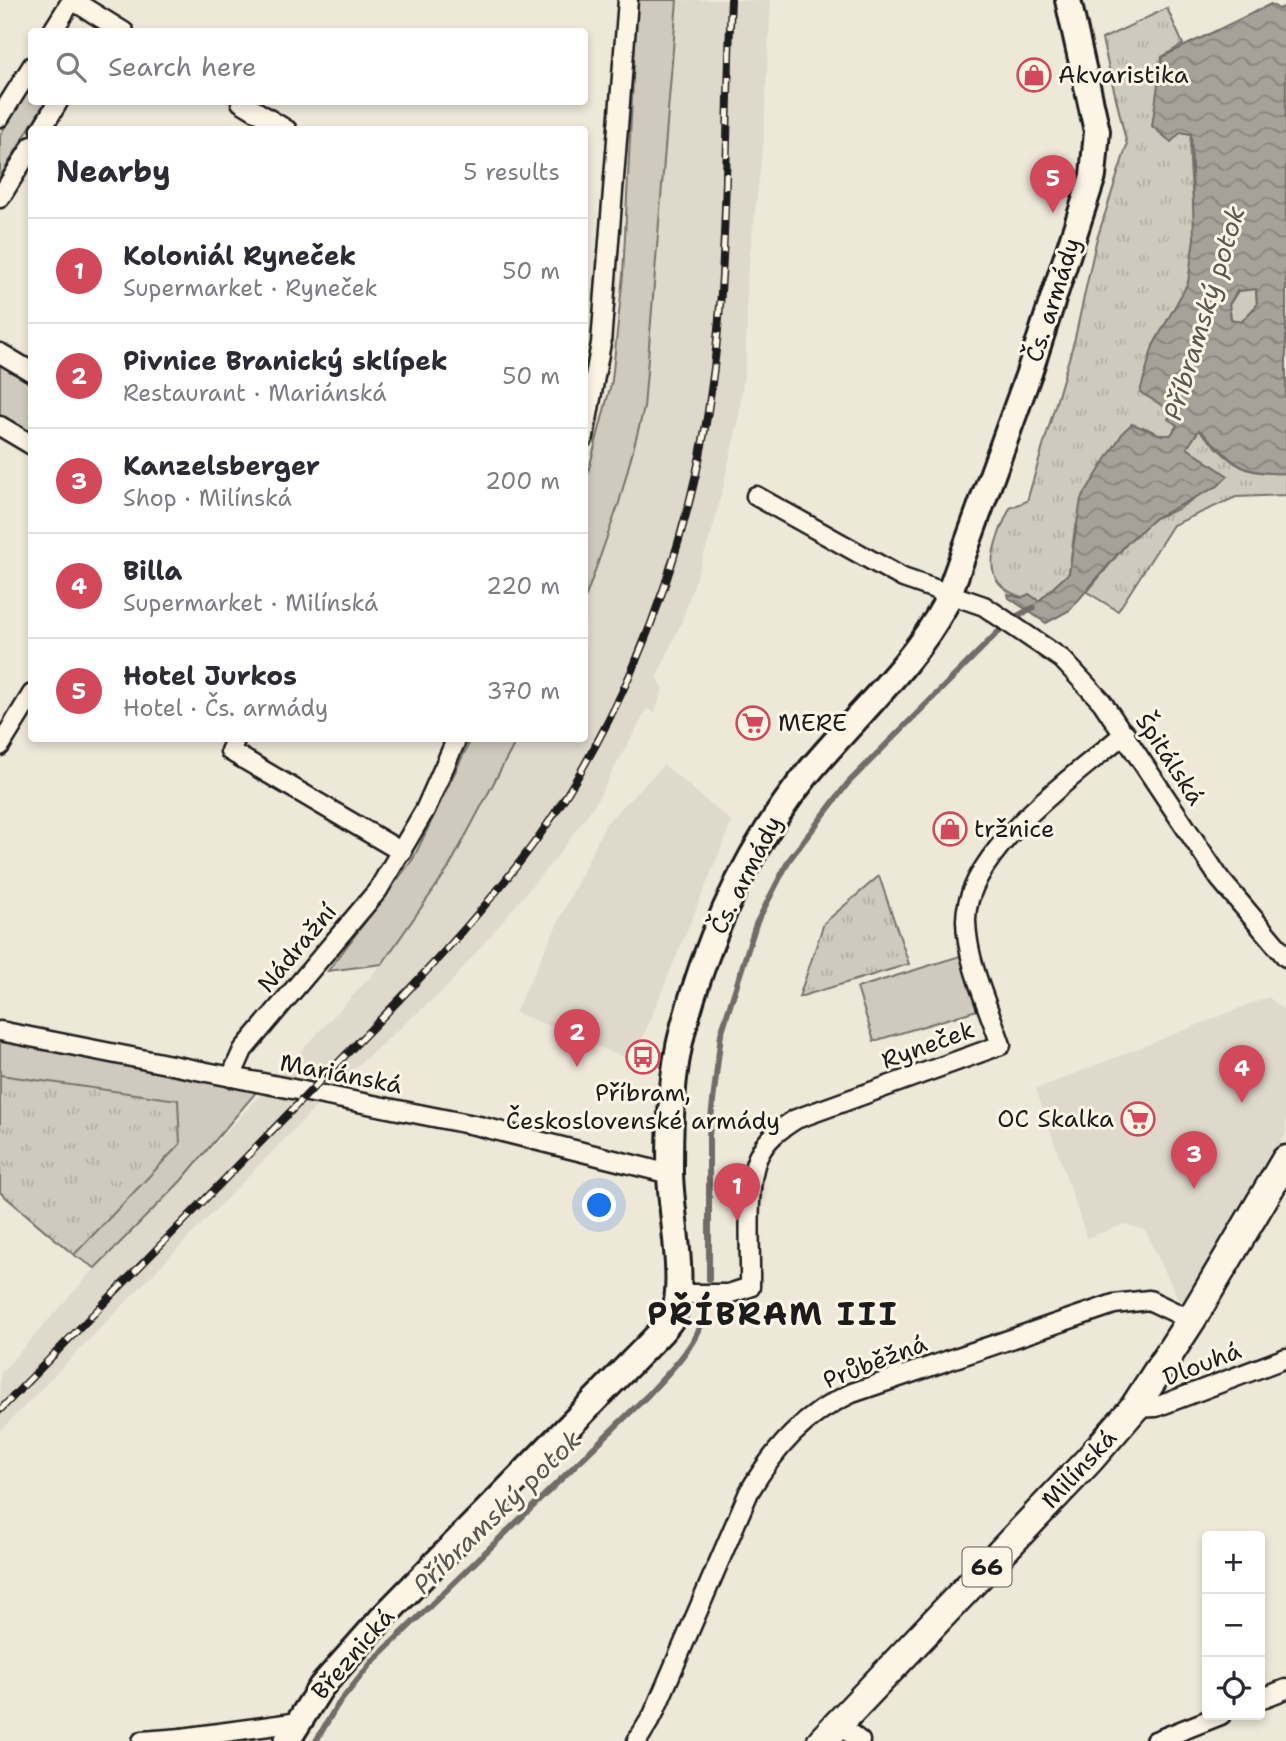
<!DOCTYPE html>
<html lang="en">
<head>
<meta charset="utf-8">
<style>
  body { margin:0; font-family:"Shantell Sans",sans-serif; background:#f2f2f3; color:#2b2b33 }
  .controls { position:absolute; right:21px; bottom:21px; display:grid; overflow:hidden; border-radius:7px; box-shadow:0 4px 10px #0003 }
  .controls button { width:63px; height:63px; display:grid; place-items:center; padding:0; border:0; border-bottom:2px solid #e1e1e2; background:#fff; color:#2b2b33; font:35px sans-serif }
  .you { position:absolute; left:600px; top:1206px; width:24px; height:24px; margin:-18px; border:5px solid #fff; border-radius:50%; background:#1a73e8; box-shadow:0 0 0 10px #1a73e833 }
  .badge { display:grid; place-items:center; width:46px; height:46px; border-radius:50%; background:#d1495b; color:#fff; font-size:23px; font-weight:700 }
  .pin { position:absolute; translate:-50% -58px; filter:drop-shadow(0 2px 4px #0008) }
  .pin::after { content:''; position:absolute; top:37px; width:24px; height:21px; background:inherit; clip-path:polygon(0 0,100% 0,50% 100%) }
  .list { margin:0; padding:0; list-style:none }
  h2 { display:flex; justify-content:space-between; align-items:center; height:91px; margin:0; padding:0 28px; font-size:30px }
  h2 small { font-size:23px; font-weight:400; color:#7c7c81 }
  .list li { display:grid; grid-template-columns:46px 1fr auto; gap:21px; align-items:center; box-sizing:border-box; height:105px; padding:0 28px; border-top:2px solid #e1e1e2 }
  .list b { display:block; font-size:26px; white-space:nowrap }
  .list p { margin:0; font-size:23px; white-space:nowrap; color:#7c7c81 }
  .list em { font-size:23px; font-style:normal; color:#7c7c81 }
  .icon { flex:none; width:38px; height:38px; fill:none; stroke:currentColor; stroke-width:2; stroke-linecap:round; stroke-linejoin:round }
  .map { position:relative; flex:none; width:1286px; height:1741px; overflow:hidden }
  .search { position:absolute; background:#fff; box-shadow:0 4px 10px #0003; left:28px; top:28px; width:560px; height:77px; display:flex; align-items:center; gap:18px; box-sizing:border-box; padding:0 24px; border-radius:7px; color:#7c7c81; font-size:26px }
  .panel { position:absolute; background:#fff; box-shadow:0 4px 10px #0003; left:28px; top:126px; width:560px; height:616px; border-radius:7px }
  .map>svg:first-child { display:block }
  .built { fill:#ded9cb }
  .grass { fill:#cfcabd; stroke:#76736c; stroke-width:2 }
  .park { fill:url(#park-tufts); stroke:#76736c; stroke-width:2 }
  .water { fill:url(#water-waves); stroke:#6f6c67; stroke-width:2; fill-rule:evenodd }
  .lines { fill:none; stroke-linecap:round; stroke-linejoin:round }
  .stream { stroke:#6f6c67; stroke-width:6 }
  .street-casing { stroke:#1c1c1c; stroke-width:23 }
  .secondary-casing { stroke:#1c1c1c; stroke-width:30 }
  .primary-casing { stroke:#1c1c1c; stroke-width:33 }
  .street { stroke:#fcf5e5; stroke-width:18 }
  .secondary { stroke:#fcf5e5; stroke-width:24 }
  .primary { stroke:#fcf5e5; stroke-width:28 }
  .rail-casing { stroke:#1c1c1c; stroke-width:8 }
  .rail { stroke:#fcf5e5; stroke-width:5; stroke-dasharray:16; stroke-linecap:butt }
  .labels { text-anchor:middle; stroke-width:6; stroke-linejoin:round; paint-order:stroke }
  .shield { fill:#fcf5e5; stroke:#5f5d58; stroke-width:2 }
  .shield-label { font-size:23px; font-weight:bold; fill:#1c1c1c }
  .poi-label { font-size:24px; fill:#1c1c1c; stroke:#fcf5e5; text-anchor:start }
  .street-label { font-size:24px; fill:#1c1c1c; stroke:#fcf5e5 }
  .water-label { font-size:26px; font-style:italic; fill:#5b5854; stroke:#fcf5e5 }
  .district-label { font-size:32px; font-weight:bold; letter-spacing:2px; fill:#1c1c1c; stroke:#fcf5e5 }
</style>
</head>
<body>
<div class="map">
<svg width="1286" height="1741" viewBox="0 0 1286 1741">
  <defs>
    <pattern id="park-tufts" width="24" height="20" patternUnits="userSpaceOnUse" patternTransform="scale(1.75)"><rect width="24" height="20" fill="#cfcabd"/><path d="M3 7l-1-3M5 7V3M7 7l1-3M15 17l-1-3M17 17v-4M19 17l1-3" fill="none" stroke="#b1ada2"/></pattern>
    <pattern id="water-waves" width="16" height="10" patternUnits="userSpaceOnUse" patternTransform="scale(1.75)"><rect width="16" height="10" fill="#a7a299"/><path d="M0 5q4-4 8 0t8 0" fill="none" stroke="#87837c"/></pattern>
  </defs>
  <rect width="100%" height="100%" fill="#eee8d9"/>
  <filter id="ink" filterUnits="userSpaceOnUse"><feTurbulence type="fractalNoise" baseFrequency=".0143" numOctaves="2"/><feDisplacementMap in="SourceGraphic" scale="14" xChannelSelector="R" yChannelSelector="G"/><feConvolveMatrix kernelMatrix="1 2 1 2 8 2 1 2 1" color-interpolation-filters="sRGB"/></filter>
  <g filter="url(#ink)">
    <g class="built">
      <path d="M677 0H771L763 145 747 279 746 357 738 423 713 528 681 623 657 677 663 688 655 713 647 709 595 804 559 854 447 987 349 1073 0 1431V1374L95 1268 180 1182 382 964 448 869 517 739 584 738 585 599 619 503 644 408Z"/>
      <path d="M664 765 732 822 633 1061 515 1012 606 823Z"/>
      <path d="M1268 997 1286 1012V1133L1183 1309 1145 1230 1125 1224 1087 1238 1036 1089Z"/>
    </g>
    <g class="grass">
      <path d="M637 0H677L644 408 619 503 585 599V484L612 380 623 275Z"/>
      <path d="M31 84 32 102H45L0 177V135Z"/>
      <path d="M1256 289 1257 305 1241 323 1231 319 1229 305 1238 291Z"/>
      <path d="M0 364 31 383V441L0 422Z"/>
      <path d="M471 739H517L448 869 382 964 328 971 413 859Z"/>
      <path d="M960 956 977 1010 874 1041 857 988Z"/>
      <path d="M0 1031 263 1084 180 1182 95 1268 74 1255 0 1192Z"/>
    </g>
    <g class="park">
      <path d="M1167 8 1183 44 1162 57 1181 132 1191 134C1185 182 1206 237 1187 285 1179 306 1164 326 1153 346L1178 425 1171 435H1161L1143 427 1075 527 1069 573 1039 601C975 591 989 553 1010 508L1027 501 1075 338 1096 242 1127 145 1102 39Z"/>
      <path d="M1199 430C1232 462 1237 475 1286 473V495L1236 497 1173 525 1118 611 1087 592 1128 542 1155 518 1178 509 1227 476 1187 448Z"/>
      <path d="M879 876 909 964 799 997 824 923Z"/>
      <path d="M0 1075 178 1100 180 1144 74 1255 0 1192Z"/>
    </g>
    <path class="water" d="M1271 4 1279 9 1286 6V473C1234 475 1235 460 1199 430L1187 448 1228 476 1218 486 1155 518 1128 542 1070 610 1046 623 1009 598 1008 594 1021 598 1029 594 1039 601 1069 573 1081 499 1124 431 1132 424 1161 435H1171L1177 425 1168 419 1173 412 1140 392 1153 346 1188 283 1194 238 1191 134 1181 132 1171 142 1152 126 1162 57ZM1256 289 1257 305 1241 322 1231 319 1229 305 1237 291Z"/>
    <g class="lines">
      <g class="stream">
        <path d="M709 1279V1135L721 1034 756 924 789 860 848 783 1011 619 1033 608"/>
        <path d="M316 1741 336 1707 372 1662 647 1396C671 1370 695 1347 706 1313"/>
      </g>
      <defs>
        <g id="street">
          <path d="M72 0 124 32"/>
          <path d="M52 32 72 0"/>
          <path d="M241 102 287 130"/>
          <path d="M0 117 32 66"/>
          <path d="M41 130 58 102"/>
          <path d="M0 198 32 146"/>
          <path d="M0 353 32 372"/>
          <path d="M0 426 32 445"/>
          <path d="M584 437 601 343 628 0"/>
          <path d="M756 496 903 578 984 606 1062 659 1102 702 1220 879 1286 957"/>
          <path d="M236 738 230 751 402 852"/>
          <path d="M0 746 32 694"/>
          <path d="M0 1031 479 1126 670 1174"/>
          <path d="M231 1077 243 1050 378 890 425 810 457 738"/>
          <path d="M677 1294H728L750 1287C751 1253 745 1185 758 1157 766 1139 780 1129 796 1119L1001 1045C988 1006 967 963 966 921 965 852 1076 775 1125 733"/>
          <path d="M1134 1408 1156 1407 1286 1358"/>
          <path d="M1260 1699 1286 1689"/>
          <path d="M838 1724 860 1741"/>
          <path d="M182 1738 299 1722"/>
          <path d="M142 1741 182 1738 191 1741"/>
          <path d="M637 1741 653 1715 749 1492C775 1448 805 1414 852 1393L1114 1304 1149 1300 1191 1320"/>
          <path d="M1155 1741 1221 1715"/>
        </g>
        <path id="secondary" d="M287 1741 321 1687 383 1617 662 1331C666 1326 672 1320 674 1314 686 1280 670 1209 670 1171 670 1123 671 1075 683 1029 708 936 747 848 808 773 853 718 911 668 945 605L1029 373 1093 176 1097 131 1068 0"/>
        <path id="primary" d="M822 1741 1089 1460 1134 1408 1191 1320 1286 1160"/>
      </defs>
      <use href="#street" class="street-casing"/>
      <use href="#secondary" class="secondary-casing"/>
      <use href="#primary" class="primary-casing"/>
      <use href="#street" class="street"/>
      <use href="#secondary" class="secondary"/>
      <use href="#primary" class="primary"/>
      <defs>
        <path id="rail" d="M0 1410C97 1310 194 1211 291 1111 376 1023 465 938 537 839 614 732 667 602 696 474 731 320 724 157 731 0"/>
      </defs>
      <use href="#rail" class="rail-casing"/>
      <use href="#rail" class="rail"/>
    </g>
  </g>
  <defs>
    <symbol id="shop-ring" viewBox="-11 -11 22 22"><circle r="9.5" fill="#fcf5e5" stroke="#d1495b" stroke-width="1.5"/><path d="M-5-2.5h2.3a2.7 3.5 0 0 1 5.4 0H5L5.5 6h-11ZM-1.5-2.5h3a1.5 2.3 0 0 0-3 0Z" fill="#d1495b"/></symbol>
    <symbol id="supermarket-ring" viewBox="-11 -11 22 22"><circle r="9.5" fill="#fcf5e5" stroke="#d1495b" stroke-width="1.5"/><path d="M-6-5.5h2.5l.6 2H6L4.5 2H-2.5L-4.4-4H-6ZM-1.5 3.2a1.3 1.3 0 1 0 .1 0ZM3 3.2a1.3 1.3 0 1 0 .1 0Z" fill="#d1495b"/></symbol>
    <symbol id="bus-ring" viewBox="-11 -11 22 22"><circle r="9.5" fill="#fcf5e5" stroke="#d1495b" stroke-width="1.5"/><path d="M-5-6H5V4H4V6H2V4H-2V6H-4V4H-5ZM-3.5-4V0h7V-4ZM-3.5 1.2v1.5H-2V1.2ZM2 1.2v1.5H3.5V1.2Z" fill="#d1495b"/></symbol>
  </defs>
  <g fill-rule="evenodd">
    <use href="#shop-ring" x="1015" y="56" width="38" height="38"/>
    <use href="#supermarket-ring" x="734" y="704" width="38" height="38"/>
    <use href="#shop-ring" x="931" y="810" width="38" height="38"/>
    <use href="#bus-ring" x="624" y="1038" width="38" height="38"/>
    <use href="#supermarket-ring" x="1119" y="1100" width="38" height="38"/>
  </g>
  <g class="labels">
    <rect class="shield" x="962.5" y="1547.5" width="49" height="39" rx="5"/>
    <g class="shield-label">
      <text x="987" y="1575">66</text>
    </g>
    <g class="poi-label">
      <text x="1058" y="83">Akvaristika</text>
      <text x="778" y="731">MERE</text>
      <text x="974" y="837">tržnice</text>
      <text x="643" y="1101" text-anchor="middle">Příbram,<tspan x="643" dy="28">Československé armády</tspan></text>
      <text x="1114" y="1127" text-anchor="end">OC Skalka</text>
    </g>
    <g class="street-label">
      <text transform="translate(1053 300) rotate(-72)" y="8">Čs. armády</text>
      <text transform="translate(1170 759) rotate(57)" y="8">Špitálská</text>
      <text transform="translate(746 875) rotate(-63)" y="8">Čs. armády</text>
      <text transform="translate(297 948) rotate(-50)" y="8">Nádražní</text>
      <text transform="translate(928 1045) rotate(-20)" y="8">Ryneček</text>
      <text transform="translate(341 1074) rotate(11)" y="8">Mariánská</text>
      <text transform="translate(875 1362) rotate(-21)" y="8">Průběžná</text>
      <text transform="translate(1202 1364) rotate(-21)" y="8">Dlouhá</text>
      <text transform="translate(1079 1469) rotate(-47)" y="8">Milínská</text>
      <text transform="translate(353 1654) rotate(-49)" y="8">Březnická</text>
    </g>
    <g class="water-label">
      <text transform="translate(1204 313) rotate(-73)" y="9">Příbramský potok</text>
      <text transform="translate(497 1512) rotate(-44)" y="9">Příbramský potok</text>
    </g>
    <g class="district-label">
      <text x="773" y="1325">PŘÍBRAM III</text>
    </g>
  </g>
</svg>
<div class="controls">
<button>+</button>
<button>−</button>
<button><svg class="icon" aria-label="locate" viewBox="0 0 24 24"><circle cx="12" cy="12" r="6"/><path d="M12 2v4M12 18v4M2 12h4M18 12h4"/></svg></button>
</div>
<div class="you"></div>
<div class="pin badge" style="left:737px;top:1221px">1</div>
<div class="pin badge" style="left:577px;top:1067px">2</div>
<div class="pin badge" style="left:1194px;top:1189px">3</div>
<div class="pin badge" style="left:1242px;top:1103px">4</div>
<div class="pin badge" style="left:1053px;top:213px">5</div>
<div class="search"><svg class="icon" aria-label="search" viewBox="0 0 24 24"><circle cx="10" cy="10" r="6"/><path d="M15 15l6 6"/></svg>Search here</div>
<section class="panel">
<h2>Nearby<small>5 results</small></h2>
<ul class="list">
<li><span class="badge">1</span><div><b>Koloniál Ryneček</b><p>Supermarket · Ryneček</p></div><em>50 m</em></li>
<li><span class="badge">2</span><div><b>Pivnice Branický sklípek</b><p>Restaurant · Mariánská</p></div><em>50 m</em></li>
<li><span class="badge">3</span><div><b>Kanzelsberger</b><p>Shop · Milínská</p></div><em>200 m</em></li>
<li><span class="badge">4</span><div><b>Billa</b><p>Supermarket · Milínská</p></div><em>220 m</em></li>
<li><span class="badge">5</span><div><b>Hotel Jurkos</b><p>Hotel · Čs. armády</p></div><em>370 m</em></li>
</ul>
</section>
</div>
</body>
</html>
